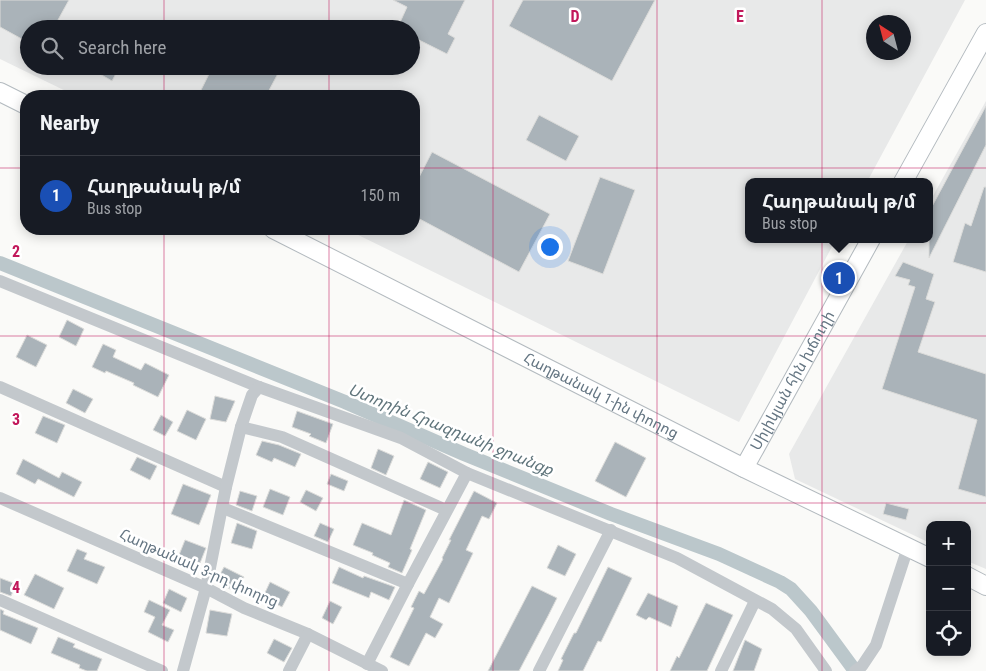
<!DOCTYPE html>
<html lang="en">
<head>
<meta charset="utf-8">
<style>
  body { margin:0; font-family:"Roboto Condensed","Noto Sans Armenian",sans-serif; background:#20242c; color:#f1f3f6 }
  .controls { position:absolute; right:15px; bottom:15px; display:grid; overflow:hidden; border-radius:10px; box-shadow:0 2px 12px #0003 }
  .controls button { width:45px; height:45px; display:grid; place-items:center; padding:0; border:0; border-bottom:1px solid #363941; background:#171b24; color:#f1f3f6; font:25px sans-serif }
  .compass { position:absolute; left:866px; top:15px; width:45px; height:45px; border-radius:50%; background:#171b24; box-shadow:0 2px 12px #0003; rotate:324deg }
  .you { position:absolute; left:549px; top:246px; width:18px; height:18px; margin:-12px; border:4px solid #fff; border-radius:50%; background:#1a73e8; box-shadow:0 0 0 8px #1a73e833 }
  .badge { display:grid; place-items:center; width:32px; height:32px; border-radius:50%; background:#ea580c; color:#fff; font-size:16px; font-weight:700 }
  .pin { position:absolute; translate:-50% -50%; border:2px solid #fff; box-shadow:0 1px 5px #0006 }
  .popup { position:absolute; left:745px; top:178px; width:188px; height:65px; box-sizing:border-box; display:grid; place-content:center; border-radius:10px; background:#171b24; filter:drop-shadow(0 1px 4px #0005); font-size:16px; white-space:nowrap; color:#9ea1a6 }
  .popup b { font-size:19px; color:#f1f3f6 }
  .popup::after { content:''; position:absolute; left:50%; top:100%; margin-left:-10px; border:10px solid transparent; border-top-color:#171b24 }
  .list { margin:0; padding:0; list-style:none }
  h2 { display:flex; justify-content:space-between; align-items:center; height:65px; margin:0; padding:0 20px; font-size:21px }
  h2 small { font-size:16px; font-weight:400; color:#9ea1a6 }
  .list li { display:grid; grid-template-columns:32px 1fr auto; gap:15px; align-items:center; box-sizing:border-box; height:80px; padding:0 20px; border-top:1px solid #363941 }
  .list b { display:block; font-size:19px; white-space:nowrap }
  .list p { margin:0; font-size:16px; white-space:nowrap; color:#9ea1a6 }
  .list em { font-size:16px; font-style:normal; color:#9ea1a6 }
  .icon { flex:none; width:28px; height:28px; fill:none; stroke:currentColor; stroke-width:2; stroke-linecap:round; stroke-linejoin:round }
  .map { position:relative; flex:none; width:986px; height:671px; overflow:hidden }
  .search { position:absolute; background:#171b24; box-shadow:0 2px 12px #0003; left:20px; top:20px; width:400px; height:55px; display:flex; align-items:center; gap:12px; box-sizing:border-box; padding:0 18px; border-radius:28px; color:#9ea1a6; font-size:19px }
  .panel { position:absolute; background:#171b24; box-shadow:0 2px 12px #0003; left:20px; top:90px; width:400px; height:145px; border-radius:20px }
  .map>svg:first-child { display:block }
  .built { fill:#e8e9e9; fill-rule:evenodd }
  .lines { fill:none; stroke-linecap:round; stroke-linejoin:round }
  .canal { stroke:#bbc7cb; stroke-width:14 }
  .building { fill:#aab3b9; stroke:#dcdcda }
  .secondary-casing { stroke:#b3babf; stroke-width:20 }
  .street { stroke:#c3c8cc; stroke-width:12 }
  .secondary { stroke:#fff; stroke-width:18 }
  .grid { fill:none; stroke:#c2185b; stroke-width:1; stroke-opacity:0.55 }
  .labels { text-anchor:middle; stroke-width:5; stroke-linejoin:round; paint-order:stroke }
  .street-label { font-size:15px; fill:#657683; stroke:#fff }
  .water-label { font-size:16px; font-style:italic; fill:#60757c; stroke:#fff }
  .grid-label { font-size:16px; text-anchor:middle; font-weight:bold; fill:#c2185b; stroke:#fff; stroke-width:5; stroke-linejoin:round; paint-order:stroke }
</style>
</head>
<body>
<div class="map">
<svg width="986" height="671" viewBox="0 0 986 671">
  <rect width="100%" height="100%" fill="#fafaf8"/>
  <g class="built">
    <path d="M0 0H965L867 182H749V239H836L739 422 346 229H414V96H76L0 59ZM874 22H904V52H874ZM29 29H411V66H29Z"/>
    <path d="M986 101V569L967 561V525H930V543L795 479 789 454 909 239H929V203Z"/>
  </g>
  <g class="lines">
    <path class="canal" d="M0 263 345 402 464 454 611 514 719 554 780 582 791 589 811 611 855 671"/>
  </g>
  <g class="building">
    <path d="M0 0H69L53 29H29V43L0 27Z"/>
    <path d="M393 0H465L448 34 455 38 447 54 411 36V29H397L407 7Z"/>
    <path d="M523 0H655L612 81 509 26Z"/>
    <path d="M104 66H120L112 81 100 74Z"/>
    <path d="M213 66H282L266 96H198Z"/>
    <path d="M986 106V145L929 258V212Z"/>
    <path d="M539 115 579 136 566 161 526 140Z"/>
    <path d="M432 152 550 214 519 272 414 216V187Z"/>
    <path d="M600 177 635 190 603 274 568 261Z"/>
    <path d="M984 187H986V272L953 262 965 223 971 226Z"/>
    <path d="M903 262 934 274 926 299 935 302 918 352 986 374V497L958 489 977 420 882 389 915 287 908 285 910 280 895 276Z"/>
    <path d="M67 320 84 329 76 346 59 337Z"/>
    <path d="M27 335 47 345 36 367 16 357Z"/>
    <path d="M103 344 116 350 113 357 141 370 145 363 169 375 158 397 133 385 134 383 106 371 105 373 92 367Z"/>
    <path d="M73 389 93 399 85 413 66 403Z"/>
    <path d="M215 396 235 401 226 422 210 419Z"/>
    <path d="M187 410 206 419 196 440 177 431Z"/>
    <path d="M297 411 333 424 326 443 309 436 311 434 292 427Z"/>
    <path d="M161 415 173 422 165 436 153 430Z"/>
    <path d="M43 416 65 425 57 443 35 433Z"/>
    <path d="M262 441 279 445 301 454 295 467 274 458 272 462 256 455Z"/>
    <path d="M615 442 646 458 626 497 595 481Z"/>
    <path d="M378 449 394 456 386 475 371 468Z"/>
    <path d="M137 457 157 466 150 480 130 470Z"/>
    <path d="M23 459 59 478 62 472 82 482 74 497 38 479 35 484 16 474Z"/>
    <path d="M428 462 448 472 440 488 420 479Z"/>
    <path d="M331 474 348 481 344 491 327 484Z"/>
    <path d="M183 484 211 495 199 525 171 514Z"/>
    <path d="M270 489 290 497 283 515 263 507Z"/>
    <path d="M306 490 323 498 316 511 300 502Z"/>
    <path d="M240 491 257 496 252 511 236 505Z"/>
    <path d="M474 491 497 503 489 519 482 516 466 550 473 553 449 603 439 598 430 617 443 624 435 638 426 633 409 666 390 657 414 608 411 607 419 591 424 594 443 559 442 558 451 540H449Z"/>
    <path d="M404 500 426 510 410 549 412 550 402 573 388 567 390 563 372 555 373 553 353 545 362 523 391 535Z"/>
    <path d="M886 503 909 509 906 520 883 514Z"/>
    <path d="M237 523 257 531 252 549 231 543Z"/>
    <path d="M320 523 334 529 328 542 314 536Z"/>
    <path d="M185 540 206 548 200 563 179 555Z"/>
    <path d="M558 545 576 554 565 576 547 568Z"/>
    <path d="M77 549 87 553 84 559 105 567 97 584 67 571Z"/>
    <path d="M224 567 244 577 236 592 216 582Z"/>
    <path d="M339 567 363 578 364 576 395 587 389 600 371 592 369 598 332 583Z"/>
    <path d="M608 567 632 578 617 609 601 642 598 641 583 671H558L563 660 561 659 574 633H576Z"/>
    <path d="M35 574 64 588 54 609 24 595Z"/>
    <path d="M0 578 16 584 11 596 0 592Z"/>
    <path d="M270 582 290 592 282 607 263 597Z"/>
    <path d="M532 586 557 598 548 616 519 671H488Z"/>
    <path d="M169 589 187 598 181 612 163 603Z"/>
    <path d="M648 593 678 606 671 627 649 617 646 620 636 615Z"/>
    <path d="M149 600 170 610 162 625 174 630 168 642 148 632 155 617 144 612Z"/>
    <path d="M330 601 342 607 333 624 322 618Z"/>
    <path d="M706 603 733 615 707 671H670L677 656 679 658Z"/>
    <path d="M0 609 4 611 3 614 38 628 31 644 0 630Z"/>
    <path d="M210 610 232 614 227 636 206 633Z"/>
    <path d="M58 637 75 644 73 647 102 659 97 671H87L79 668 80 665 51 653Z"/>
    <path d="M274 639 292 648 284 662 267 653Z"/>
    <path d="M745 640 762 649 754 671H733Z"/>
  </g>
  <g class="lines">
    <defs>
      <g id="secondary">
        <path d="M0 92 26 105"/>
        <path d="M903 182 986 33"/>
        <path id="s1" d="M273 229 744 468 930 558"/>
        <path id="s2" d="M744 468 871 239"/>
        <path d="M967 576 986 586"/>
      </g>
    </defs>
    <use href="#secondary" class="secondary-casing"/>
    <g class="street">
      <path d="M0 281 259 387 401 438 467 473 677 558 772 609 796 629 826 671"/>
      <path d="M0 387 226 487"/>
      <path d="M241 427 282 437 446 510"/>
      <path d="M0 498 206 588 244 608 308 634 382 671"/>
      <path d="M223 508 408 584"/>
      <path d="M0 600 162 671"/>
      <path d="M367 664 408 584 467 473"/>
      <path d="M183 671 206 588 226 487 241 427 252 395 259 387"/>
      <path d="M289 671 308 634"/>
      <path d="M539 671 611 530"/>
      <path d="M721 671 755 601"/>
      <path d="M855 671 862 666 876 645 908 547"/>
    </g>
    <use href="#secondary" class="secondary"/>
  </g>
  <path class="grid" d="M164 0V29M329 0V29M493 0V671M657 0V671M822 0V671M164 66V96M329 66V96M0 168H26M414 168H986M164 229V671M329 229V671M0 336H986M0 503H986"/>
  <g class="labels">
    <g class="street-label">
      <text dy="5" stroke="none"><textPath href="#s2" startOffset="100">Սիլիկյան հին խճուղի</textPath></text>
      <text dy="5" stroke="none"><textPath href="#s1" startOffset="368">Հաղթանակ 1-ին փողոց</textPath></text>
      <text transform="translate(199 568) rotate(24)" y="5">Հաղթանակ 3-րդ փողոց</text>
    </g>
    <g class="water-label">
      <text transform="translate(451 429) rotate(22)" y="6">Ստորին Հրազդանի ջրանցք</text>
    </g>
  </g>
  <g class="grid-label">
    <text x="575" y="22">D</text>
    <text x="740" y="22">E</text>
    <text x="16" y="257">2</text>
    <text x="16" y="425">3</text>
    <text x="16" y="593">4</text>
  </g>
</svg>
<div class="controls">
<button>+</button>
<button>−</button>
<button><svg class="icon" aria-label="locate" viewBox="0 0 24 24"><circle cx="12" cy="12" r="6"/><path d="M12 2v4M12 18v4M2 12h4M18 12h4"/></svg></button>
</div>
<svg class="compass" viewBox="-18 -18 36 36"><path d="M0-13l5 13h-10z" fill="#e53935"/><path d="M0 13l5-13h-10z" fill="#9ea1a6"/></svg>
<div class="you"></div>
<div class="pin badge" style="left:839px;top:278px;background:#1a4fb4">1</div>
<div class="popup"><b>Հաղթանակ թ/մ</b>Bus stop</div>
<div class="search"><svg class="icon" aria-label="search" viewBox="0 0 24 24"><circle cx="10" cy="10" r="6"/><path d="M15 15l6 6"/></svg>Search here</div>
<section class="panel">
<h2>Nearby<small></small></h2>
<ul class="list">
<li><span class="badge" style="background:#1a4fb4">1</span><div><b>Հաղթանակ թ/մ</b><p>Bus stop</p></div><em>150 m</em></li>
</ul>
</section>
</div>
</body>
</html>
